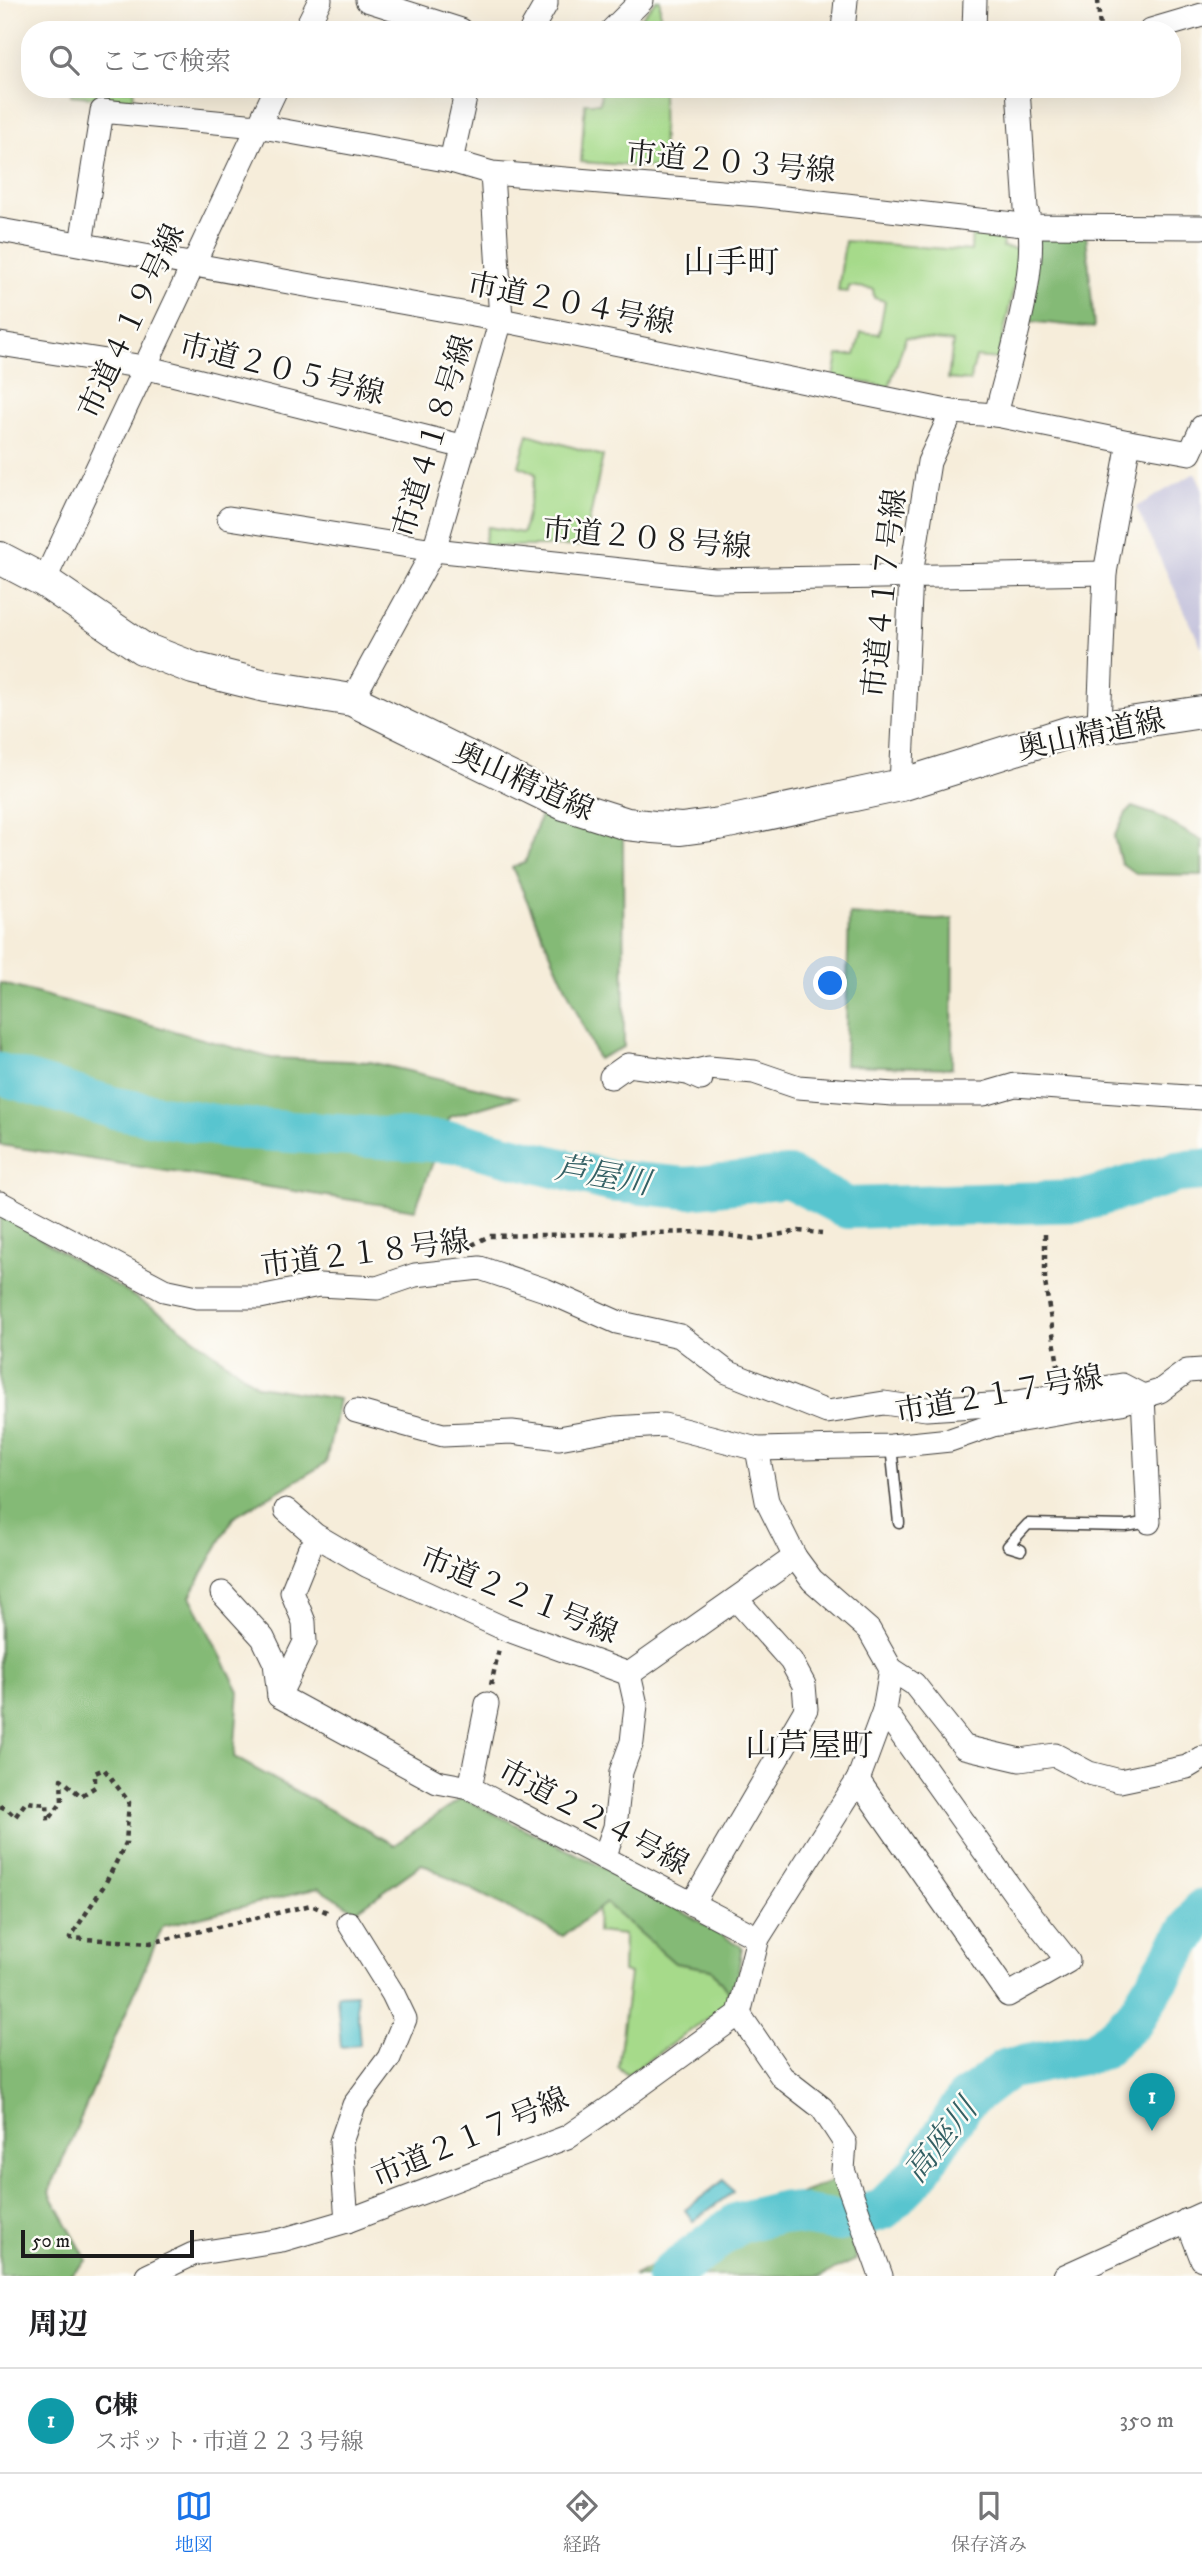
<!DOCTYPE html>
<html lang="ja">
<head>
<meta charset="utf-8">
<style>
  body { margin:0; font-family:"IM FELL DW Pica","Noto Serif JP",serif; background:#f6f6f6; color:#202124 }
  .scale { position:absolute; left:21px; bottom:18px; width:173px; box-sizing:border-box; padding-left:7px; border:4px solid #1c1c1c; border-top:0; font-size:19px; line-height:24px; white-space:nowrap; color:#1c1c1c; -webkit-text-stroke:5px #fdfcf7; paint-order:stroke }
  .you { position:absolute; left:831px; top:984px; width:24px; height:24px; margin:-18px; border:5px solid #fff; border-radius:50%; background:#1a73e8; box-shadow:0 0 0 10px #1a73e833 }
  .badge { display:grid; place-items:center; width:46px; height:46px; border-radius:50%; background:#1a73e8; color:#fff; font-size:23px; font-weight:700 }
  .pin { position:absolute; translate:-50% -58px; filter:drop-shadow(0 2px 4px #0008) }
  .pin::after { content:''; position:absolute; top:37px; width:24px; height:21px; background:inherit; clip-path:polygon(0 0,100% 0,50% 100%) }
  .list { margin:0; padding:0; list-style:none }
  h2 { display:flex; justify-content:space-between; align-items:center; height:91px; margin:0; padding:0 28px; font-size:30px }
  h2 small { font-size:23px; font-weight:400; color:#757577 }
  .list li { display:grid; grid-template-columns:46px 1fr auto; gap:21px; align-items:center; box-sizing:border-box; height:105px; padding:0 28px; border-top:2px solid #e0e0e0 }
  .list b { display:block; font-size:26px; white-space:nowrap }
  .list p { margin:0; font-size:23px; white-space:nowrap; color:#757577 }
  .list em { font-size:23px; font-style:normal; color:#757577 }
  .icon { flex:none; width:38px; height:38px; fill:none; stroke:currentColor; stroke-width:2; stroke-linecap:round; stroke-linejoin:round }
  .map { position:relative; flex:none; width:1202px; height:2276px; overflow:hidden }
  .search { position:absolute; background:#fff; box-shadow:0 7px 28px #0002; left:21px; right:21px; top:21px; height:77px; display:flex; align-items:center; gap:18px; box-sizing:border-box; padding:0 24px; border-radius:28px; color:#757577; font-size:26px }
  .sheet { height:196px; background:#fff }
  nav { display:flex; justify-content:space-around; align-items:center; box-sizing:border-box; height:98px; border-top:2px solid #e0e0e0; background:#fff; font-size:19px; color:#757577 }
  nav a { display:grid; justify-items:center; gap:4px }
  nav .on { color:#1a73e8 }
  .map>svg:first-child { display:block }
  .industrial { fill:#c3c1db }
  .green { fill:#a6da8a; stroke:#617b53; stroke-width:2 }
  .forest { fill:#84ba76; stroke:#506b49; stroke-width:2 }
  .water { fill:#58c5cf; stroke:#3a7076; stroke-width:2 }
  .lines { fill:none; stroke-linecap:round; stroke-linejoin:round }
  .river { stroke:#58c5cf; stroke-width:42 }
  .service-casing { stroke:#3d3b38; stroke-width:13 }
  .minor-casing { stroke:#3d3b38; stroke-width:25 }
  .secondary-casing { stroke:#3d3b38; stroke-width:34 }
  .path { stroke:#3d3b38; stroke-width:4.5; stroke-dasharray:5 5; stroke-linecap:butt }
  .service { stroke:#fff; stroke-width:10 }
  .minor { stroke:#fff; stroke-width:23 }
  .secondary { stroke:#fff; stroke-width:32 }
  .labels { text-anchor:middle; stroke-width:5; stroke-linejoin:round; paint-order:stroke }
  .street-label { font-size:30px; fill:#1c1c1c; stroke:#fdfcf7 }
  .neighbourhood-label { font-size:32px; fill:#1c1c1c; stroke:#fdfcf7 }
  .water-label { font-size:32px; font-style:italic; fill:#346064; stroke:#fdfcf7 }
</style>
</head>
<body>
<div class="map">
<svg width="1202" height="2276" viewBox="0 0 1202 2276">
  <rect width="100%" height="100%" fill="#fdfcf7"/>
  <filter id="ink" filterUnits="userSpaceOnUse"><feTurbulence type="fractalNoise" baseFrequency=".0143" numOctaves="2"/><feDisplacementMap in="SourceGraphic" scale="14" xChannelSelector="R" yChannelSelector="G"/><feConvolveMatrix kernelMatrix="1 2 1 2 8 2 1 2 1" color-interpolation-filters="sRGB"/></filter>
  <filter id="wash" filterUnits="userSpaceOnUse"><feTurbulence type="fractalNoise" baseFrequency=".00686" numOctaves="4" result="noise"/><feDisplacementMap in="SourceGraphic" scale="28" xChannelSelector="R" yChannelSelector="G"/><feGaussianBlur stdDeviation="1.57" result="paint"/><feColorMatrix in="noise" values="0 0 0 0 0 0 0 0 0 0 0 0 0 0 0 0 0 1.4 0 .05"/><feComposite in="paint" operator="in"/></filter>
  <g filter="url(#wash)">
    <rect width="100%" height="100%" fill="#f6edda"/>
    <path class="industrial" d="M1195 473 1202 487V648L1136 507Z"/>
    <g class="green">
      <path d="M656 0H660V30H631Z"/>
      <path d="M72 89H134L133 101 71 95Z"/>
      <path d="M601 89H662L663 168 581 162 585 103H600Z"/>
      <path d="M972 223 1006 228 1002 247 1022 250 998 359 976 357 970 381 948 379 953 342 906 337 889 387 834 377 838 355H855L861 332 879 334 885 301 874 298 873 289 849 286 848 292 838 291 845 241 971 251Z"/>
      <path d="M528 434 603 456 584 546H483L488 527 523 533 536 474 519 466Z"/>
      <path d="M606 1903 675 1963 711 1969 734 2000 627 2075 618 2067 630 1974 623 1972 624 1935 597 1932 598 1909Z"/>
    </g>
    <g class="forest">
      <path d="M1036 231 1086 232 1094 328 1028 321Z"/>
      <path d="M1132 807 1156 815 1202 841V875L1136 874 1121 863 1114 837 1126 813Z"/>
      <path d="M542 811 623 837 624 1047 598 1059 512 867 525 863Z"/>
      <path d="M849 914 936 920 953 919 952 1068 845 1065Z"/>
      <path d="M0 983 271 1058 371 1062 517 1097 450 1117 415 1210 0 1145Z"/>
      <path d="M0 1214 162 1314 258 1386 339 1399 326 1463 233 1518 190 1596 239 1691 234 1757 394 1845 462 1798 633 1882 742 1947 734 2000 711 1969 675 1963 606 1903 563 1936 422 1864 356 1911 319 1888 163 1926 49 2192 87 2260 69 2276H0Z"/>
      <path d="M839 2179 856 2260 821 2276H633L757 2210Z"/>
    </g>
    <g class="water">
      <path d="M356 1994 360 2045 341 2047 337 1995Z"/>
      <path d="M724 2180 733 2192 693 2221 685 2210Z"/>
    </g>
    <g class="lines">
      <g class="river">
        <path d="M0 1074 115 1108 232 1128 459 1143 610 1181 687 1188 788 1177 847 1208 1082 1201 1177 1172 1202 1170"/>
        <path d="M668 2276 738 2223 781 2212 840 2221 883 2209 918 2174 965 2101 1007 2069 1098 2051 1133 2020 1202 1910"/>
      </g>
    </g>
  </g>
  <g filter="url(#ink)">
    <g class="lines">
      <defs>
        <g id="service">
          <path d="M891 1446 899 1523"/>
          <path d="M1021 1550 1008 1546 1028 1524 1126 1526 1149 1522"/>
        </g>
        <g id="minor">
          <path d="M367 0 461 30"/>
          <path d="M305 30 320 0"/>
          <path d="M531 30 546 4V0"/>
          <path d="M612 30 642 0"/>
          <path d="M843 30 846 0"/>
          <path d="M974 30 975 0"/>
          <path d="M1151 30 1202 15"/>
          <path d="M451 161 467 89"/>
          <path d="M0 230 501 320 952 412 996 415 1129 442"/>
          <path d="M81 244 102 111 257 126 451 161 492 173 758 195 1032 226 1202 227"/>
          <path d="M0 344 144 367 465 447"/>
          <path d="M996 415C1009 360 1043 260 1026 208L1018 89"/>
          <path d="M229 518 434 550 714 580 1105 573"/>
          <path d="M44 581 276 89"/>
          <path d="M352 700 434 550 501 320 492 173"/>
          <path d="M1099 725 1105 573 1129 442 1190 453 1202 427"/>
          <path d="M901 785 911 575 929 462 952 412"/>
          <path d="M688 1073 709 1068 754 1072 798 1087 893 1094H984L1015 1085 1202 1098"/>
          <path d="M611 1077 628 1065 688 1073 701 1079"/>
          <path d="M0 1203 164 1290 197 1297H260L319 1285 377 1288 415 1275 480 1268 545 1290 617 1322 680 1336 727 1372 827 1412 884 1403 926 1409 1006 1404 1122 1385 1143 1396 1149 1522"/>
          <path d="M356 1411 443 1435 512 1432 559 1438 615 1428 664 1425 757 1449"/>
          <path d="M286 1510 315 1535 368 1566 503 1628 629 1674 795 1557"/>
          <path d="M309 1550 292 1592 304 1622 305 1642 279 1696 437 1782 470 1788"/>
          <path d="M222 1593 263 1638 275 1663 279 1696"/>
          <path d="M891 1669 914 1684 964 1747 1020 1760 1055 1755 1089 1773 1120 1781 1187 1767 1202 1758"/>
          <path d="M487 1704 470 1788 758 1938"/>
          <path d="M858 1780 1008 1995 1068 1961 1017 1897 884 1710"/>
          <path d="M604 1858 615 1827 621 1772 632 1742 636 1705 629 1674"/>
          <path d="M692 1904 806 1709 804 1685 791 1661 736 1599"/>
          <path d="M739 2014 782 2077 822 2108 845 2143 843 2170 881 2276"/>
          <path d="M1187 2220 1202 2259"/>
          <path d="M347 2221 341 2142 354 2105 389 2058 405 2019 393 1994 349 1923"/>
          <path d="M147 2276 193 2254 282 2240 347 2221 567 2137 608 2109 739 2014 758 1938 858 1780 884 1710 891 1669 869 1630 812 1580 795 1557 767 1501 757 1449 891 1446 950 1440 993 1425 1121 1403 1160 1391 1187 1371 1202 1370"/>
          <path d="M1065 2276 1202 2214"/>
        </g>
        <path id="secondary" d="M0 558 44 581 142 648 193 668 265 686 352 700 564 804 627 824 654 827 681 829 719 824 901 785 1070 732 1202 712"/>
      </defs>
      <use href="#service" class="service-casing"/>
      <use href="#minor" class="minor-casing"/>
      <use href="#secondary" class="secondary-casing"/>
      <g class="path">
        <path d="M1098 0 1100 30"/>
        <path d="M1045 1234V1282L1059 1372"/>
        <path d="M472 1245 489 1236 703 1232 754 1239 799 1231 822 1233"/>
        <path d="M491 1685 499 1649"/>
        <path d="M0 1806 8 1810 15 1817 26 1802 47 1804 48 1821 62 1802 61 1779 81 1796 95 1787V1773L104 1769 129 1802 126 1843 105 1884 70 1938 150 1943 311 1905 329 1913"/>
      </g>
      <use href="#service" class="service"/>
      <use href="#minor" class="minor"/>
      <use href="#secondary" class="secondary"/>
    </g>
  </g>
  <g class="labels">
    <g class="street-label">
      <text transform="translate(731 162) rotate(5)" y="10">市道２０３号線</text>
      <text transform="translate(571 303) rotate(11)" y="10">市道２０４号線</text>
      <text transform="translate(131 321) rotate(-65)" y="10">市道４１９号線</text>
      <text transform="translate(282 369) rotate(14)" y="10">市道２０５号線</text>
      <text transform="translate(433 436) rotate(-73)" y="10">市道４１８号線</text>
      <text transform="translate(647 538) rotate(5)" y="10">市道２０８号線</text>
      <text transform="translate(884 593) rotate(-84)" y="10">市道４１７号線</text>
      <text transform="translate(1091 734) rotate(-12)" y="10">奥山精道線</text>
      <text transform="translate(524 781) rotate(24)" y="10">奥山精道線</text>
      <text transform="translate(365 1253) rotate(-7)" y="10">市道２１８号線</text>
      <text transform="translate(999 1394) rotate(-10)" y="10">市道２１７号線</text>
      <text transform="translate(519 1595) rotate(22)" y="10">市道２２１号線</text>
      <text transform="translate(594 1817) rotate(28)" y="10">市道２２４号線</text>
      <text transform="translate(470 2137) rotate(-23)" y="10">市道２１７号線</text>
    </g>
    <g class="neighbourhood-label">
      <text x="731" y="273">山手町</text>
      <text x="809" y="1756">山芦屋町</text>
    </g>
    <g class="water-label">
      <text transform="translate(603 1175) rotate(10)" y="11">芦屋川</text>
      <text transform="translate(940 2140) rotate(-52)" y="11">高座川</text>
    </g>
  </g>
</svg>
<div class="scale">50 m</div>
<div class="you"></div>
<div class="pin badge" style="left:1152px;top:2131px;background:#0f9aa8">1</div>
<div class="search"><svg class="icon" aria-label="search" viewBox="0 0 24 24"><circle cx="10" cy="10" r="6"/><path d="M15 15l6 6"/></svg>ここで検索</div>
</div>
<section class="sheet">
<h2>周辺<small></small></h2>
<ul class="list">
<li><span class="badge" style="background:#0f9aa8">1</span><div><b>C棟</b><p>スポット · 市道２２３号線</p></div><em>350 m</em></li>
</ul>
</section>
<nav>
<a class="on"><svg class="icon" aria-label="map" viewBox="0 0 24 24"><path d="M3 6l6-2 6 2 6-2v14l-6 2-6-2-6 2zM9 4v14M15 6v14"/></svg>地図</a>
<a><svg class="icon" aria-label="directions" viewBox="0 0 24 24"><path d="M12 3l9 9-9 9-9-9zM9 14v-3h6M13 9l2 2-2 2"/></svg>経路</a>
<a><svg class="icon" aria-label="saved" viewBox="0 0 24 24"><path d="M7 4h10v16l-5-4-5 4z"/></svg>保存済み</a>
</nav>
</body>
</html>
